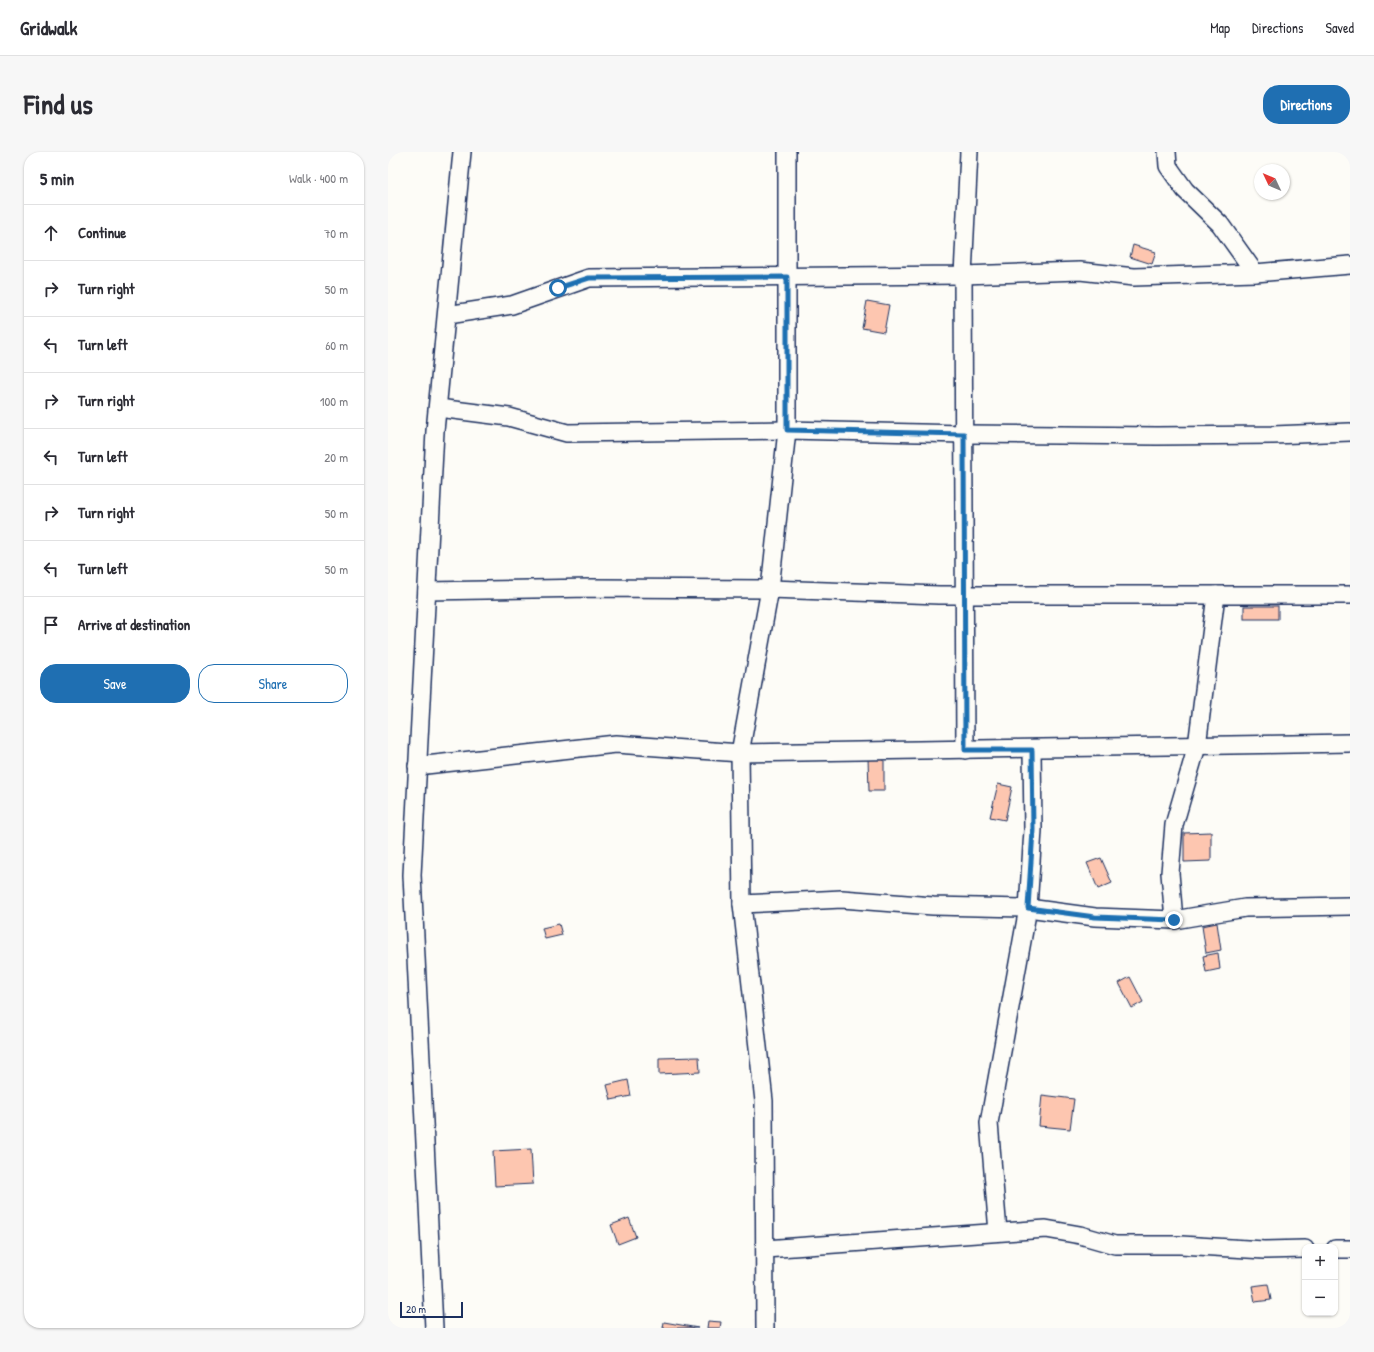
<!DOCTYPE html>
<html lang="en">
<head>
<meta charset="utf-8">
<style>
  body { margin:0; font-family:"Patrick Hand",sans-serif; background:#f7f7f7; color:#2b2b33 }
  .controls { position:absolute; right:12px; bottom:12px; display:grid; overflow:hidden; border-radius:8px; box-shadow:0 1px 3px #0004 }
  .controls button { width:36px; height:36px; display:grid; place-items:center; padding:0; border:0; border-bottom:1px solid #e1e1e2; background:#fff; color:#2b2b33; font:20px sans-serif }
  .compass { position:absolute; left:866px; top:12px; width:36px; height:36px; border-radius:50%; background:#fff; box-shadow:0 1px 3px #0004; rotate:314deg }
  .scale { position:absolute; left:12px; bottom:10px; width:63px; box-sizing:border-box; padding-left:4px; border:2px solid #1b2f5e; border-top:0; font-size:11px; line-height:14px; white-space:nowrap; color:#1b2f5e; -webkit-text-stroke:3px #fdfcf7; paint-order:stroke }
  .stop { position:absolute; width:12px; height:12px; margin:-9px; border:3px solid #1f6fb2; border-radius:50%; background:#fff }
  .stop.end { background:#1f6fb2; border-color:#fff; box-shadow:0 1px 4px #0008 }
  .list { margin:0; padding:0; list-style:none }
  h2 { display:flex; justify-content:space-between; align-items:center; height:52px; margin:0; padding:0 16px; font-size:17px }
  h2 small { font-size:13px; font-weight:400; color:#7c7c81 }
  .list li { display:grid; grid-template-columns:26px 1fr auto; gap:12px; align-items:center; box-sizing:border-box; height:56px; padding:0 16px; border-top:1px solid #e1e1e2 }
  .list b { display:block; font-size:15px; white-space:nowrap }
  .list em { font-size:13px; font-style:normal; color:#7c7c81 }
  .actions { display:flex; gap:8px; padding:12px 16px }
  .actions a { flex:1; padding:9px 0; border:1px solid #1f6fb2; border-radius:16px; text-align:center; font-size:14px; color:#1f6fb2 }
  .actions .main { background:#1f6fb2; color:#fff }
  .icon { flex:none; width:22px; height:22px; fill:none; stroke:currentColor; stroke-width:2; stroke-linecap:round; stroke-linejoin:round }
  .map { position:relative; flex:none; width:962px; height:1176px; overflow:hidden; border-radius:16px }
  header { display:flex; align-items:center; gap:24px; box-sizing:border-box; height:56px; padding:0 20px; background:#fff; border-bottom:1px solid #e1e1e2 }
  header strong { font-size:19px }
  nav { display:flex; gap:22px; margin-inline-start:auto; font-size:14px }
  .intro { display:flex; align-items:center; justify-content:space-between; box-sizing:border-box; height:96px; padding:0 24px }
  h1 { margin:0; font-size:28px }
  .button { padding:10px 18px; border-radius:16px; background:#1f6fb2; color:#fff; font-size:14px; font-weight:700 }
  main { display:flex; gap:24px; padding:0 24px }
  aside { flex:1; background:#fff; border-radius:16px; box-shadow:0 1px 3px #0004 }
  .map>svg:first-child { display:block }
  .building { fill:#fdc6b0; stroke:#1b2f5e }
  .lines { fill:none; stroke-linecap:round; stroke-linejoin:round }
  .street-casing { stroke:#1b2f5e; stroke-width:20 }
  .street { stroke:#fdfcf7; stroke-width:17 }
  .route { stroke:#1f6fb2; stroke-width:5 }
</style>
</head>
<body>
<header>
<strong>Gridwalk</strong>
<nav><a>Map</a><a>Directions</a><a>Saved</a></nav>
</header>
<div class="intro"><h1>Find us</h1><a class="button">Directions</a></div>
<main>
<aside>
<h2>5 min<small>Walk · 400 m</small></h2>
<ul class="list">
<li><svg class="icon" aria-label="ahead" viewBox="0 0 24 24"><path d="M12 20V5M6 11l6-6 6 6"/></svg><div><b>Continue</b></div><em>70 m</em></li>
<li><svg class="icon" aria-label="right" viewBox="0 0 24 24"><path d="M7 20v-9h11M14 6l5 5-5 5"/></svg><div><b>Turn right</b></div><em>50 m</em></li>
<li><svg class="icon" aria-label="left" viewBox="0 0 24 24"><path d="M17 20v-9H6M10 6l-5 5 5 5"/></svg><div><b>Turn left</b></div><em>60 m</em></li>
<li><svg class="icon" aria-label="right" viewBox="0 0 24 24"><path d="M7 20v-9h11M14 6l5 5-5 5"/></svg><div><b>Turn right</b></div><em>100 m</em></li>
<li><svg class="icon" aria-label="left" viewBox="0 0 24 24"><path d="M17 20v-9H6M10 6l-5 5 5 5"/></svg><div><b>Turn left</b></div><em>20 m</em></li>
<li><svg class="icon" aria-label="right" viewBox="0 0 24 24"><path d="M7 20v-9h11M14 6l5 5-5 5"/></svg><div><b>Turn right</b></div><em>50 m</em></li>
<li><svg class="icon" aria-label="left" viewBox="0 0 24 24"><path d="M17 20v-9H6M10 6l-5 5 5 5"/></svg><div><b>Turn left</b></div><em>50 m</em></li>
<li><svg class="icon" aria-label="arrive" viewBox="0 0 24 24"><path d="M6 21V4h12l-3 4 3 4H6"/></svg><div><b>Arrive at destination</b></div></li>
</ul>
<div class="actions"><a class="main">Save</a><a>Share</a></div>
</aside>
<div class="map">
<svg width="962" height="1176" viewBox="0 0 962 1176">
  <rect width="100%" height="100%" fill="#fdfcf7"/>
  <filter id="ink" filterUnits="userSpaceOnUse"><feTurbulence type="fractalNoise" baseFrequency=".025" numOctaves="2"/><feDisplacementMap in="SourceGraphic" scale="8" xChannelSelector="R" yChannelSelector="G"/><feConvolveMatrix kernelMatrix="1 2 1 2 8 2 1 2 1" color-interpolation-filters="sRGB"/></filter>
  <g filter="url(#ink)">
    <g class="building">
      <path d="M745 93 768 100 764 112 742 105Z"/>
      <path d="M479 149 501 153 496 180 474 176Z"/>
      <rect x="856" y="454" width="34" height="13"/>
      <path d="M480 606H496V639H481Z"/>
      <path d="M610 632 624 635 617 668 602 665Z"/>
      <path d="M823 680V709L796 710V681Z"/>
      <path d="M713 706 724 731 710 737 699 711Z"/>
      <path d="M829 771 833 798 818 801 814 774Z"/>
      <path d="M171 772 174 783 157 787 154 776Z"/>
      <path d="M830 801 832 817 818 820 815 804Z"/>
      <path d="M742 825 755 850 744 856 731 831Z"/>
      <path d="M311 905 312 920 271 922V906Z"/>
      <path d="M240 928 243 944 223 948 219 933Z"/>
      <path d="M654 943 686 947 682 977 651 974Z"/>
      <path d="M143 997 145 1032 107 1034 105 999Z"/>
      <path d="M241 1066 248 1085 230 1092 223 1073Z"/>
      <path d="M880 1132 883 1148 867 1150 864 1134Z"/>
      <path d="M320 1169 333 1170 332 1176H319Z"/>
      <path d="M276 1170 310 1176H275Z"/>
    </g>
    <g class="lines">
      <defs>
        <g id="street">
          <path d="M779 0 780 14 797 38 832 72 867 121"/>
          <path d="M59 163 124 153 201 126 575 123 692 119 746 125 867 121 962 113"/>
          <path d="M50 256 121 265 179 281 399 278 576 282 769 284 885 283 962 280"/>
          <path d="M39 439 204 436 382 437 551 443H962"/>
          <path d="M577 598 575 123 581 0"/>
          <path d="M29 614 228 592 352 601 962 591"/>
          <path d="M354 752 454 747 545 754 640 756 707 765 786 768 857 756 962 754"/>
          <path d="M786 768 782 721 786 673 809 594 828 443"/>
          <path d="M610 1080 601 971 640 756 645 678 644 598"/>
          <path d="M377 1097 658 1077 692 1083 727 1093H793L876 1098 917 1097"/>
          <path d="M947 1097H962"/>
          <path d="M46 1176 24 723 47 279 74 0"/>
          <path d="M377 1176 376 949 354 752 352 601 382 437 399 278V0"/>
        </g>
      </defs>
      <use href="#street" class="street-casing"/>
      <use href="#street" class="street"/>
    </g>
  </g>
  <g class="lines" filter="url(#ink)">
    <path class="route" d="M170 136 201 126 399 125V278L576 282 577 598H644L645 678 640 756 707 765 786 768"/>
  </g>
</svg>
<div class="controls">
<button>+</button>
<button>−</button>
</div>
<svg class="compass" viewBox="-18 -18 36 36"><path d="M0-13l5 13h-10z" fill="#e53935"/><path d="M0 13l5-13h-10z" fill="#7c7c81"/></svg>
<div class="scale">20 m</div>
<div class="stop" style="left:170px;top:136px"></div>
<div class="stop end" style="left:786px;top:768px"></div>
</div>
</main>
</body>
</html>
